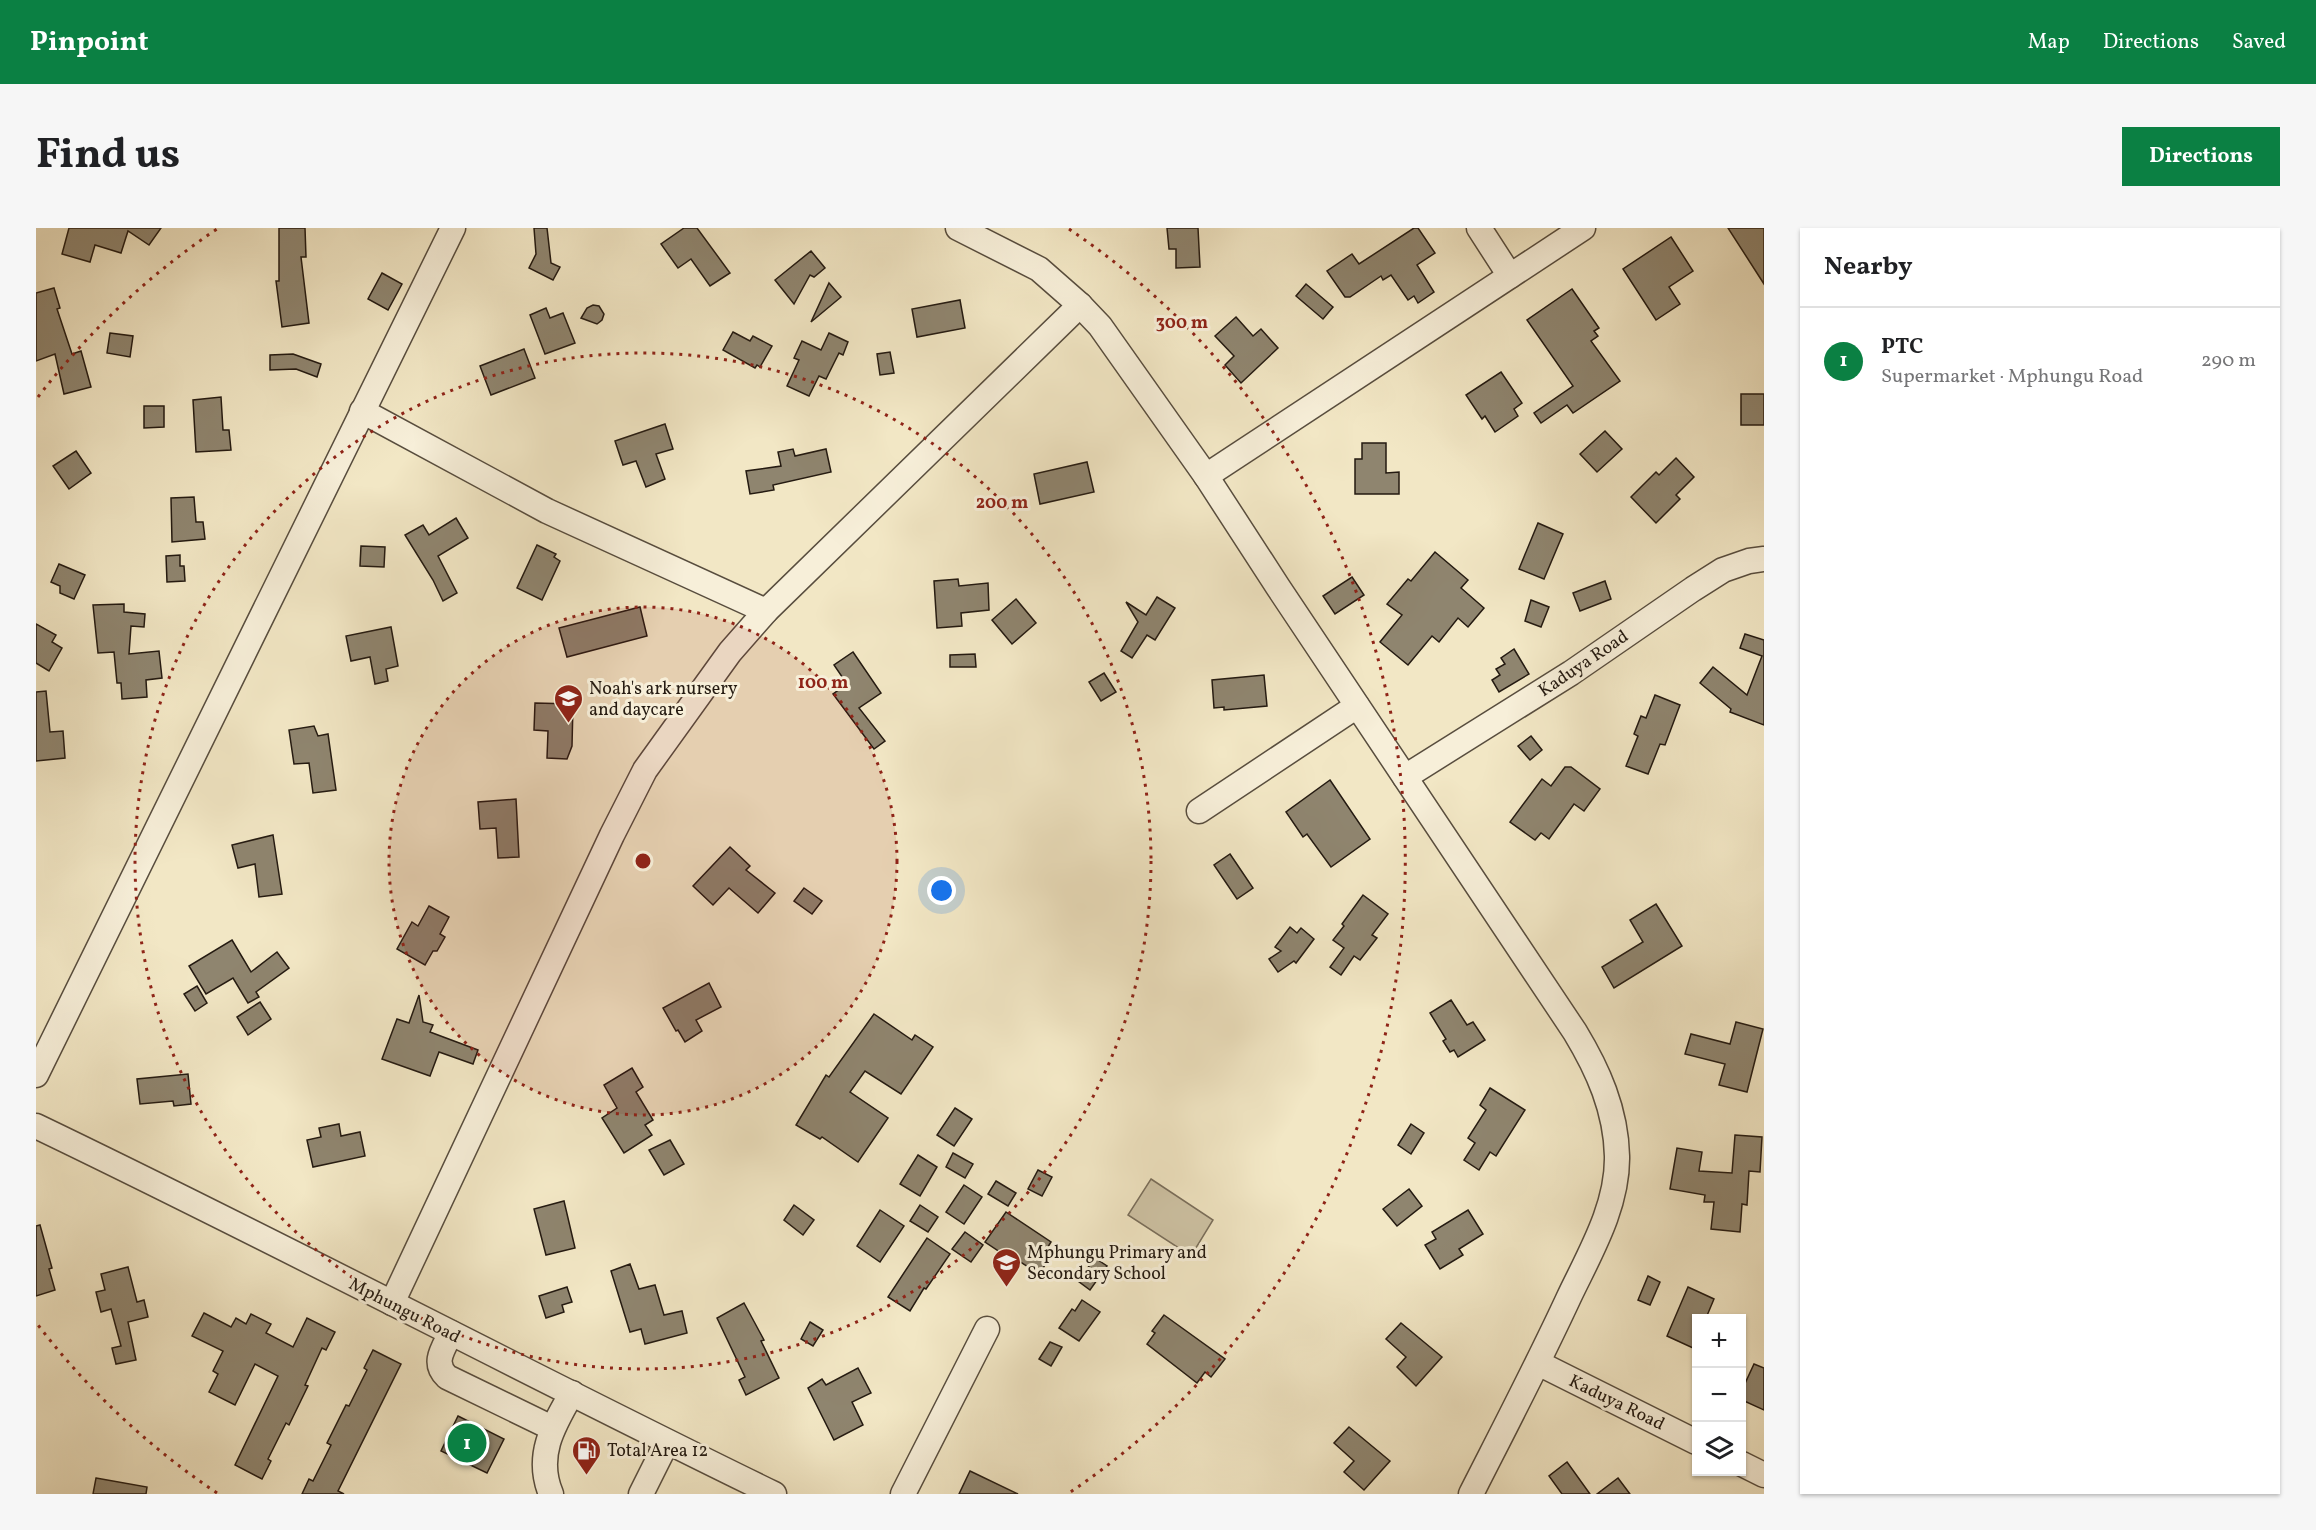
<!DOCTYPE html>
<html lang="en">
<head>
<meta charset="utf-8">
<style>
  body { margin:0; font-family:Vollkorn,serif; background:#f6f6f6; color:#202124 }
  .controls { position:absolute; right:18px; bottom:18px; display:grid; overflow:hidden; border-radius:0px; box-shadow:0 2px 4px #0004 }
  .controls button { width:54px; height:54px; display:grid; place-items:center; padding:0; border:0; border-bottom:2px solid #e0e0e0; background:#fff; color:#202124; font:30px sans-serif }
  .you { position:absolute; left:906px; top:663px; width:21px; height:21px; margin:-15px; border:4px solid #fff; border-radius:50%; background:#1a73e8; box-shadow:0 0 0 9px #1a73e833 }
  .badge { display:grid; place-items:center; width:39px; height:39px; border-radius:50%; background:#0b8043; color:#fff; font-size:20px; font-weight:700 }
  .pin { position:absolute; translate:-50% -50%; border:3px solid #fff; box-shadow:0 2px 6px #0006 }
  .list { margin:0; padding:0; list-style:none }
  h2 { display:flex; justify-content:space-between; align-items:center; height:78px; margin:0; padding:0 24px; font-size:26px }
  h2 small { font-size:20px; font-weight:400; color:#757577 }
  .list li { display:grid; grid-template-columns:39px 1fr auto; gap:18px; align-items:center; box-sizing:border-box; height:108px; padding:0 24px; border-top:2px solid #e0e0e0 }
  .list b { display:block; font-size:22px; white-space:nowrap }
  .list p { margin:0; font-size:20px; white-space:nowrap; color:#757577 }
  .list em { font-size:20px; font-style:normal; color:#757577 }
  .icon { flex:none; width:33px; height:33px; fill:none; stroke:currentColor; stroke-width:2; stroke-linecap:round; stroke-linejoin:round }
  .map { position:relative; flex:none; width:1728px; height:1266px; overflow:hidden; border-radius:0px }
  header { display:flex; align-items:center; gap:36px; box-sizing:border-box; height:84px; padding:0 30px; background:#0b8043; color:#fff }
  header strong { font-size:28px }
  nav { display:flex; gap:33px; margin-inline-start:auto; font-size:21px }
  .intro { display:flex; align-items:center; justify-content:space-between; box-sizing:border-box; height:144px; padding:0 36px }
  h1 { margin:0; font-size:42px }
  .button { padding:15px 27px; border-radius:0px; background:#0b8043; color:#fff; font-size:21px; font-weight:700 }
  main { display:flex; gap:36px; padding:0 36px }
  aside { flex:1; background:#fff; border-radius:0px; box-shadow:0 2px 4px #0004 }
  .map>svg:first-child { display:block }
  .green { fill:#cfc4a6; stroke:#7a6f5c; stroke-width:1.5 }
  .building { fill:#8f856f; stroke:#241a11; stroke-width:1.5 }
  .lines { fill:none; stroke-linecap:round; stroke-linejoin:round }
  .minor-casing { stroke:#584d3e; stroke-width:27 }
  .minor { stroke:#f7efd9; stroke-width:24 }
  .ring { fill:none; stroke:#8f2418; stroke-width:3; stroke-dasharray:3 6 }
  .labels { text-anchor:middle; stroke-width:6; stroke-linejoin:round; paint-order:stroke }
  .street-label { font-size:18px; fill:#241a11; stroke:#f7efd9 }
  .poi-label { font-size:18px; fill:#241a11; stroke:#f7efd9; text-anchor:start }
  .centre { fill:#8f2418; stroke:#f7efd9; stroke-width:3 }
  .ring-label { font-size:18px; text-anchor:middle; font-weight:bold; fill:#8f2418; stroke:#f7efd9; stroke-width:6; stroke-linejoin:round; paint-order:stroke }
</style>
</head>
<body>
<header>
<strong>Pinpoint</strong>
<nav><a>Map</a><a>Directions</a><a>Saved</a></nav>
</header>
<div class="intro"><h1>Find us</h1><a class="button">Directions</a></div>
<main>
<div class="map">
<svg width="1728" height="1266" viewBox="0 0 1728 1266">
  <rect width="100%" height="100%" fill="#f2e7c5"/>
  <filter id="stains"><feTurbulence type="fractalNoise" baseFrequency=".00333" numOctaves="4"/><feColorMatrix values="0 0 0 0 .2 0 0 0 0 .09 0 0 0 0 .02 0 0 0 .5 -.17"/></filter>
  <radialGradient id="worn" r=".72"><stop offset=".6" stop-color="#630" stop-opacity="0"/><stop offset="1" stop-color="#630" stop-opacity=".3"/></radialGradient>
  <path class="green" d="M1115 951 1177 992 1155 1028 1092 987Z"/>
  <g class="building">
    <path d="M33 0H125L113 17 92 3 85 25 59 17 54 34 26 26Z"/>
    <path d="M243 0H269L270 29H265L273 95 246 99 240 53H243Z"/>
    <path d="M498 0H511L515 35 524 39 517 52 493 40 500 26Z"/>
    <path d="M648 0H661L694 45 674 58 655 31 642 40 625 16Z"/>
    <path d="M1131 0H1162L1164 39 1140 40V21H1133Z"/>
    <path d="M1378 0H1382L1399 25 1381 37 1398 64 1382 75 1378 68 1372 72 1355 47 1347 52 1345 48 1314 69H1309L1291 43 1316 26 1323 36Z"/>
    <path d="M1692 0H1728V56Z"/>
    <path d="M1635 9 1657 43 1633 59 1644 76 1620 92 1587 41Z"/>
    <path d="M775 23 789 40 778 49 774 47 758 76 739 52Z"/>
    <path d="M346 45 366 56 352 82 332 71Z"/>
    <path d="M793 55 805 69 775 94Z"/>
    <path d="M1270 56 1297 79 1287 91 1260 68Z"/>
    <path d="M18 60 24 80 21 81 36 126 45 123 55 159 28 166 19 126 0 133V65Z"/>
    <path d="M1536 61 1563 100 1558 103 1562 108 1555 113 1584 153 1537 185 1531 177 1505 195 1498 185 1537 158 1491 92Z"/>
    <path d="M924 72 929 100 881 109 876 81Z"/>
    <path d="M557 77 563 78 568 86 566 92 561 96 545 90 551 80Z"/>
    <path d="M510 80 514 90 527 85 539 115 509 126 494 87Z"/>
    <path d="M1200 89 1217 108 1225 101 1242 120 1205 155 1189 137 1198 128 1179 108Z"/>
    <path d="M697 104 714 113 717 108 736 118 724 139 721 137 719 140 687 122Z"/>
    <path d="M74 105 97 108 94 129 71 125Z"/>
    <path d="M793 105 812 114 807 127 803 125 790 151 783 148 773 168 751 158 763 132 758 130 766 113 785 122Z"/>
    <path d="M488 121 499 150 455 167 444 138Z"/>
    <path d="M854 124 858 145 844 147 841 126Z"/>
    <path d="M257 126 285 136 281 149 260 141 234 142V127Z"/>
    <path d="M1465 144 1486 175 1478 181 1482 188 1459 204 1449 188 1446 191 1430 167Z"/>
    <rect x="1705" y="166" width="23" height="31"/>
    <path d="M185 169 187 202H193L195 222 160 224 157 172Z"/>
    <path d="M108 178H128V199L108 200Z"/>
    <path d="M629 196 637 221 620 226 629 251 610 259 600 233 587 237 579 213Z"/>
    <path d="M1569 203 1586 221 1561 244 1544 226Z"/>
    <path d="M1326 215H1350V245L1363 244V266H1319V231H1326Z"/>
    <path d="M757 221 759 228 790 221 795 244 737 257 738 262 714 266 710 243 745 238 742 224Z"/>
    <path d="M40 223 55 245 33 261 17 238Z"/>
    <path d="M1640 230 1658 249 1640 267 1644 271 1620 295 1595 269 1620 244 1623 247Z"/>
    <path d="M1051 234 1058 264 1004 276 998 246Z"/>
    <path d="M158 269 160 294H167L169 311 136 314 135 270Z"/>
    <path d="M420 290 432 310 402 328 421 365 407 373 397 352 369 307 387 297 393 307Z"/>
    <path d="M1502 295 1527 306 1508 351 1483 341Z"/>
    <path d="M501 317 520 326 518 329 524 333 506 372 481 360Z"/>
    <path d="M325 318 349 319 348 339 324 338Z"/>
    <path d="M1399 324 1432 352 1425 360 1448 380 1432 399 1422 390 1403 414 1396 408 1372 437 1344 414 1366 387 1351 376 1372 351 1375 353Z"/>
    <path d="M144 327V338H148L149 353 131 354 130 328Z"/>
    <path d="M23 336 49 347 38 371 24 365V358L15 354Z"/>
    <path d="M1316 349 1328 367 1299 386 1287 368Z"/>
    <path d="M922 351 923 358 952 355 953 382 925 385 926 398 901 400 898 353Z"/>
    <path d="M1569 353 1575 371 1544 383 1537 365Z"/>
    <path d="M1121 369 1139 380 1119 412 1111 407 1096 430 1085 423 1102 394 1090 374 1110 387Z"/>
    <path d="M980 371 1000 395 976 416 956 392Z"/>
    <path d="M1495 372 1513 379 1505 399 1489 393Z"/>
    <path d="M88 376V384L109 386 108 399 95 398 93 426 123 423 126 450 110 452 111 469 86 471 85 455H81L78 424 62 425 57 377Z"/>
    <path d="M604 379 611 408 531 429 523 400Z"/>
    <path d="M0 396 20 407 16 414 26 420 13 443 0 435Z"/>
    <path d="M355 399 362 438 350 441 352 453 339 456 334 429 315 433 310 408Z"/>
    <path d="M1709 406 1728 412V497L1694 484 1695 481 1664 455 1677 439 1711 467 1726 428 1704 420Z"/>
    <path d="M1478 421 1493 446 1463 464 1456 452 1464 447 1460 441 1469 436 1465 430Z"/>
    <path d="M817 424 845 465 823 480 849 513 838 521 797 466 811 456 798 437Z"/>
    <path d="M939 426 940 439H914V427Z"/>
    <path d="M1068 445 1080 464 1065 473 1053 454Z"/>
    <path d="M1228 447 1231 478 1188 482V479L1178 480 1176 452Z"/>
    <path d="M10 463 14 504 27 503 29 530 0 533V464Z"/>
    <path d="M1619 467 1644 477 1629 517 1624 516 1612 546 1590 538 1602 508 1598 506 1605 488 1610 490Z"/>
    <path d="M499 475 537 476 536 518 531 531 511 530 512 503 498 502Z"/>
    <path d="M278 498 282 508 292 506 300 562 277 565 273 535 258 536 253 502Z"/>
    <path d="M1495 508 1506 522 1494 532 1482 518Z"/>
    <path d="M1529 539H1535L1564 561 1548 583 1538 576 1513 611 1505 605 1499 612 1474 594 1506 551 1515 558Z"/>
    <path d="M1294 552 1334 611 1295 639 1271 606 1267 609 1250 584Z"/>
    <path d="M480 571 483 629 462 630 460 600 444 601 442 574Z"/>
    <path d="M237 607 246 666 223 669 219 636 202 640 196 617Z"/>
    <path d="M694 619 714 638 710 642 739 665 722 685 693 660 677 677 657 658Z"/>
    <path d="M1194 626 1217 660 1201 671 1178 637Z"/>
    <path d="M768 660 786 673 776 686 758 673Z"/>
    <path d="M1327 667 1352 686 1336 707 1341 710 1324 732 1318 728 1305 747 1294 739 1308 720 1297 712 1308 698 1306 696Z"/>
    <path d="M1620 676 1646 718 1578 760 1566 739 1607 714 1594 692Z"/>
    <path d="M393 678 413 689 404 706 409 709 401 723H397L389 737 361 721 376 694 382 698Z"/>
    <path d="M1254 699 1261 705 1265 700 1278 711 1260 735 1258 733 1242 744 1233 731 1245 723 1239 719Z"/>
    <path d="M196 712 215 744 241 724 253 740 220 764 223 769 212 775 197 750 170 766 153 738Z"/>
    <path d="M673 755 685 779 660 792 666 803 649 814 642 802 640 803 627 780Z"/>
    <path d="M161 758 171 775 159 783 148 766Z"/>
    <path d="M383 767 387 794 397 797 394 804 442 822 437 836 403 824 394 848 346 831 361 791 373 795Z"/>
    <path d="M1415 772 1431 797 1437 794 1449 812 1422 829 1418 822 1414 824 1407 813 1410 811 1394 785Z"/>
    <path d="M224 774 235 791 212 807 201 789Z"/>
    <path d="M838 786 876 812 879 807 897 819 865 866 829 843 814 864 852 890 822 934 786 909 784 911 760 897 790 847 793 849Z"/>
    <path d="M1700 794 1727 801 1711 864 1683 857 1689 836 1649 826 1655 806 1694 816Z"/>
    <path d="M596 840 607 859 600 864 617 892 609 897 616 907 588 925 566 890 581 880 568 857Z"/>
    <path d="M152 846 155 876 138 878 137 873 104 876 101 851Z"/>
    <path d="M1454 860 1489 882 1460 928 1454 924 1443 942 1428 932 1439 915 1432 910 1450 882 1444 877Z"/>
    <path d="M919 880 936 891 918 918 901 907Z"/>
    <path d="M303 896 305 908 324 904 329 928 277 939 271 912 285 909 283 900Z"/>
    <path d="M1375 896 1388 905 1375 926 1362 917Z"/>
    <path d="M1699 907 1726 909 1724 944 1713 943 1711 977 1706 976 1704 1004 1675 1001 1678 974H1668L1669 967 1634 961 1641 920 1666 924 1663 943 1696 945Z"/>
    <path d="M634 912 648 936 628 947 613 922Z"/>
    <path d="M917 925 937 936 929 950 910 939Z"/>
    <path d="M882 927 901 939 884 968 864 956Z"/>
    <path d="M1002 942 1016 949 1006 968 992 961Z"/>
    <path d="M960 953 980 965 972 978 952 966Z"/>
    <path d="M928 957 946 969 928 996 910 984Z"/>
    <path d="M1373 961 1386 978 1361 998 1347 981Z"/>
    <path d="M528 973 539 1020 510 1027 498 981Z"/>
    <path d="M758 977 778 992 767 1007 748 992Z"/>
    <path d="M884 977 902 989 892 1004 874 993Z"/>
    <path d="M844 982 868 998 844 1034 821 1018Z"/>
    <path d="M1432 982 1447 1006 1423 1021 1427 1027 1404 1041 1389 1017 1400 1011 1396 1004Z"/>
    <path d="M970 984 1015 1014 1007 1027 1013 1031 1003 1046 972 1026 970 1028 949 1014Z"/>
    <path d="M4 997 16 1040 13 1041 19 1062 0 1068V998Z"/>
    <path d="M929 1004 947 1017 935 1034 916 1021Z"/>
    <path d="M891 1010 914 1026 890 1061 888 1060 874 1083 852 1069Z"/>
    <path d="M1059 1030 1071 1038 1054 1062 1042 1053Z"/>
    <path d="M594 1036 603 1061 619 1057 628 1087 646 1083 651 1105 609 1116 605 1101 594 1104 575 1043Z"/>
    <path d="M92 1039 101 1074 108 1072 112 1089 92 1094 100 1132 80 1136 76 1120 85 1118 75 1081 65 1084 60 1064 69 1062 65 1046Z"/>
    <path d="M1612 1048 1624 1054 1614 1077 1602 1072Z"/>
    <path d="M531 1059 536 1074 526 1077 528 1084 510 1090 503 1068Z"/>
    <path d="M1652 1059 1678 1071 1670 1090H1660V1112L1657 1120 1631 1108Z"/>
    <path d="M1046 1072 1064 1084 1043 1113 1023 1100 1036 1081 1039 1083Z"/>
    <path d="M708 1075 728 1112 725 1113 743 1150 710 1167 703 1152 709 1149 681 1090Z"/>
    <path d="M168 1085 195 1099 200 1090 210 1096 215 1086 235 1096 230 1105 257 1119 271 1090 299 1104 290 1122 286 1120 269 1157 272 1158 253 1197 250 1195 232 1231 235 1233 226 1251 199 1237 242 1148 219 1136 199 1177 173 1164 182 1146 177 1143 187 1123 156 1108Z"/>
    <path d="M1128 1087 1189 1131 1175 1149 1169 1144 1161 1155 1111 1116 1119 1105 1116 1103Z"/>
    <path d="M774 1094 787 1102 777 1118 765 1111Z"/>
    <path d="M1365 1095 1406 1129 1380 1158 1361 1139 1370 1129 1350 1111Z"/>
    <path d="M1014 1114 1026 1119 1015 1138 1003 1131Z"/>
    <path d="M337 1122 365 1136 302 1263 308 1266H266L273 1251 277 1253 295 1217 291 1215 310 1177 313 1178 331 1142 328 1140Z"/>
    <path d="M1718 1136 1728 1140V1182L1706 1172V1162Z"/>
    <path d="M822 1140 835 1165 816 1174 827 1197 798 1212 772 1160 786 1151 790 1157Z"/>
    <path d="M422 1188 468 1211 451 1245 405 1223Z"/>
    <path d="M1313 1199 1354 1233 1328 1262 1308 1244 1318 1233 1298 1215Z"/>
    <path d="M1531 1234 1554 1266H1526L1513 1248Z"/>
    <path d="M934 1243 982 1266H923Z"/>
    <path d="M60 1250 111 1259 110 1266H57Z"/>
    <path d="M1582 1250 1594 1266H1561Z"/>
  </g>
  <g class="lines">
    <defs>
      <g id="minor">
        <path d="M922 0 1003 41 1044 77 1064 98 1170 248 1242 359 1539 804C1562 842 1580 882 1581 928 1582 978 1554 1025 1533 1069 1502 1136 1468 1201 1435 1266"/>
        <path d="M1443 0 1474 48"/>
        <path d="M326 183 511 283 730 383"/>
        <path d="M1170 248 1547 0"/>
        <path d="M1369 549 1535 445 1657 361 1687 342 1713 333 1728 331"/>
        <path d="M1163 583 1321 478"/>
        <path d="M0 847 417 0"/>
        <path d="M0 898C248 1017 491 1146 738 1266"/>
        <path d="M356 1075 576 607 609 542 694 424 730 383 1044 77"/>
        <path d="M415 1105C407 1121 396 1135 411 1149L516 1200"/>
        <path d="M1502 1135 1660 1214"/>
        <path d="M1706 1236 1728 1247"/>
        <path d="M515 1266C499 1228 517 1198 536 1165"/>
        <path d="M605 1266 631 1214"/>
        <path d="M867 1266 951 1101"/>
      </g>
    </defs>
    <use href="#minor" class="minor-casing"/>
    <use href="#minor" class="minor"/>
  </g>
  <circle cx="607" cy="633" r="254" fill="#8f2418" fill-opacity=".12"/>
  <g class="ring">
    <circle cx="607" cy="633" r="254"/>
    <circle cx="607" cy="633" r="508"/>
    <path d="M181 1265A762 762 0 0 1 2 1097M2 169A762 762 0 0 1 181 1M1033 1A762 762 0 0 1 1033 1265"/>
  </g>
  <defs>
    <symbol id="school-pin" viewBox="-11 -11 22 30"><path d="M0 17L-7.5 6A9.5 9.5 0 1 1 7.5 6Z" fill="#8f2418" stroke="#f7efd9"/><path d="M0-5L7-2L0 1L-7-2ZM-4 1L0 2.5L4 1V4Q0 6-4 4Z" fill="#fff"/></symbol>
    <symbol id="fuel-pin" viewBox="-11 -11 22 30"><path d="M0 17L-7.5 6A9.5 9.5 0 1 1 7.5 6Z" fill="#8f2418" stroke="#f7efd9"/><path d="M-5.5-6h7V0h2V4h1.3V-2.5L3-4.5l.8-.8L6-3V5H2.5V1h-1V6h-7ZM-4.2-4.7v3.2H.2V-4.7Z" fill="#fff"/></symbol>
  </defs>
  <g fill-rule="evenodd">
    <use href="#school-pin" x="516" y="454" width="33" height="45"/>
    <use href="#school-pin" x="954" y="1018" width="33" height="45"/>
    <use href="#fuel-pin" x="534" y="1206" width="33" height="45"/>
  </g>
  <g class="labels">
    <g class="street-label">
      <text transform="translate(1547 435) rotate(-34)" y="6">Kaduya Road</text>
      <text transform="translate(369 1082) rotate(27)" y="6">Mphungu Road</text>
      <text transform="translate(1581 1174) rotate(26)" y="6">Kaduya Road</text>
    </g>
    <g class="poi-label">
      <text x="553" y="466">Noah's ark nursery<tspan x="553" dy="21">and daycare</tspan></text>
      <text x="991" y="1030">Mphungu Primary and<tspan x="991" dy="21">Secondary School</tspan></text>
      <text x="571" y="1228">Total Area 12</text>
    </g>
  </g>
  <circle cx="607" cy="633" r="9" class="centre"/>
  <g class="ring-label">
    <text x="1146" y="100">300 m</text>
    <text x="966" y="280">200 m</text>
    <text x="787" y="460">100 m</text>
  </g>
  <rect width="100%" height="100%" filter="url(#stains)"/>
  <rect width="100%" height="100%" fill="url(#worn)"/>
</svg>
<div class="controls">
<button>+</button>
<button>−</button>
<button><svg class="icon" aria-label="layers" viewBox="0 0 24 24"><path d="M12 4l9 5-9 5-9-5zM3 14l9 5 9-5"/></svg></button>
</div>
<div class="you"></div>
<div class="pin badge" style="left:431px;top:1215px">1</div>
</div>
<aside>
<h2>Nearby<small></small></h2>
<ul class="list">
<li><span class="badge">1</span><div><b>PTC</b><p>Supermarket · Mphungu Road</p></div><em>290 m</em></li>
</ul>
</aside>
</main>
</body>
</html>
